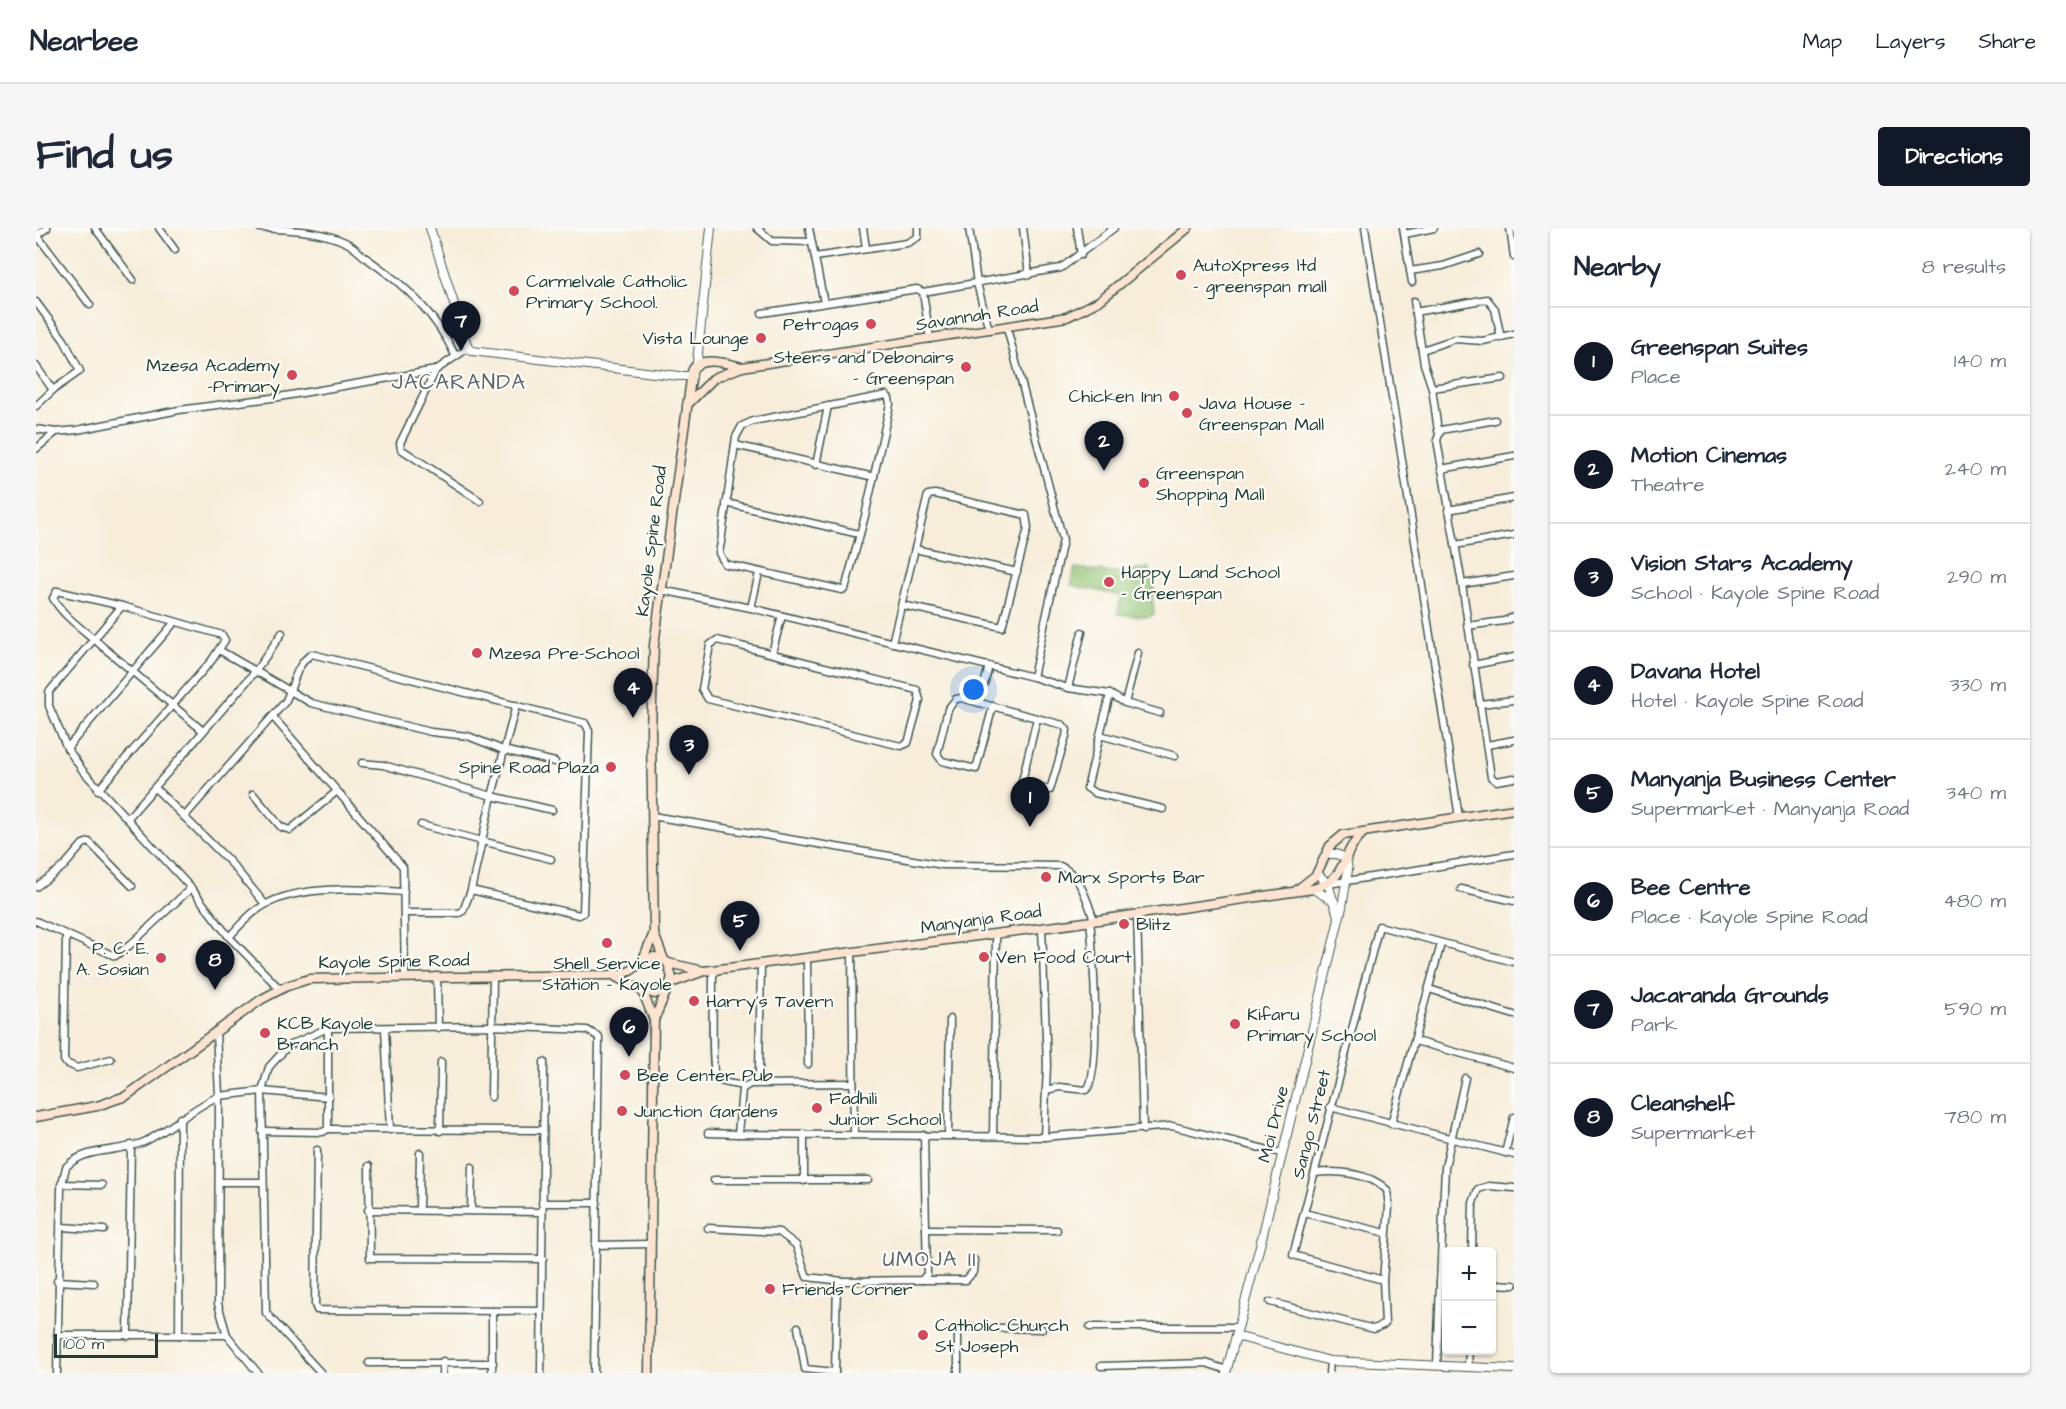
<!DOCTYPE html>
<html lang="en">
<head>
<meta charset="utf-8">
<style>
  body { margin:0; font-family:"Architects Daughter",sans-serif; background:#f6f6f7; color:#1f2937 }
  .controls { position:absolute; right:18px; bottom:18px; display:grid; overflow:hidden; border-radius:6px; box-shadow:0 2px 4px #0004 }
  .controls button { width:54px; height:54px; display:grid; place-items:center; padding:0; border:0; border-bottom:2px solid #e0e1e3; background:#fff; color:#1f2937; font:30px sans-serif }
  .scale { position:absolute; left:18px; bottom:15px; width:104px; box-sizing:border-box; padding-left:6px; border:3px solid #1f3d34; border-top:0; font-size:16px; line-height:21px; white-space:nowrap; color:#1f3d34; -webkit-text-stroke:4px #fdfcf7; paint-order:stroke }
  .you { position:absolute; left:938px; top:462px; width:21px; height:21px; margin:-15px; border:4px solid #fff; border-radius:50%; background:#1a73e8; box-shadow:0 0 0 9px #1a73e833 }
  .badge { display:grid; place-items:center; width:39px; height:39px; border-radius:50%; background:#111827; color:#fff; font-size:20px; font-weight:700 }
  .pin { position:absolute; translate:-50% -50px; filter:drop-shadow(0 2px 3px #0008) }
  .pin::after { content:''; position:absolute; top:32px; width:21px; height:18px; background:inherit; clip-path:polygon(0 0,100% 0,50% 100%) }
  .list { margin:0; padding:0; list-style:none }
  h2 { display:flex; justify-content:space-between; align-items:center; height:78px; margin:0; padding:0 24px; font-size:26px }
  h2 small { font-size:20px; font-weight:400; color:#747a83 }
  .list li { display:grid; grid-template-columns:39px 1fr auto; gap:18px; align-items:center; box-sizing:border-box; height:108px; padding:0 24px; border-top:2px solid #e0e1e3 }
  .list b { display:block; font-size:22px; white-space:nowrap }
  .list p { margin:0; font-size:20px; white-space:nowrap; color:#747a83 }
  .list em { font-size:20px; font-style:normal; color:#747a83 }
  .map { position:relative; flex:none; width:1478px; height:1145px; overflow:hidden; border-radius:6px }
  header { display:flex; align-items:center; gap:36px; box-sizing:border-box; height:84px; padding:0 30px; background:#fff; border-bottom:2px solid #e0e1e3 }
  header strong { font-size:28px }
  nav { display:flex; gap:33px; margin-inline-start:auto; font-size:21px }
  .intro { display:flex; align-items:center; justify-content:space-between; box-sizing:border-box; height:144px; padding:0 36px }
  h1 { margin:0; font-size:42px }
  .button { padding:15px 27px; border-radius:6px; background:#111827; color:#fff; font-size:21px; font-weight:700 }
  main { display:flex; gap:36px; padding:0 36px }
  aside { flex:1; background:#fff; border-radius:6px; box-shadow:0 2px 4px #0004 }
  .map>svg:first-child { display:block }
  .grass { fill:#93c474; stroke:#598054; stroke-width:1.5 }
  .lines { fill:none; stroke-linecap:round; stroke-linejoin:round }
  .minor-casing { stroke:#3f574d; stroke-width:9 }
  .tertiary-casing { stroke:#3f574d; stroke-width:10 }
  .secondary-casing { stroke:#3f574d; stroke-width:11 }
  .minor { stroke:#fff; stroke-width:6 }
  .tertiary { stroke:#fff; stroke-width:8 }
  .secondary { stroke:#fde4d1; stroke-width:8 }
  .poi-dot { fill:#d1495b; stroke:#fdfcf7; stroke-width:2 }
  .labels { text-anchor:middle; stroke-width:4.5; stroke-linejoin:round; paint-order:stroke }
  .poi-label { font-size:18px; fill:#1f3d34; stroke:#fdfcf7; text-anchor:start }
  .street-label { font-size:18px; fill:#1f3d34; stroke:#fdfcf7 }
  .quarter-label { font-size:21px; letter-spacing:1.5px; fill:#5c6770; stroke:#fdfcf7 }
</style>
</head>
<body>
<header>
<strong>Nearbee</strong>
<nav><a>Map</a><a>Layers</a><a>Share</a></nav>
</header>
<div class="intro"><h1>Find us</h1><a class="button">Directions</a></div>
<main>
<div class="map">
<svg width="1478" height="1145" viewBox="0 0 1478 1145">
  <rect width="100%" height="100%" fill="#fdfcf7"/>
  <filter id="ink" filterUnits="userSpaceOnUse"><feTurbulence type="fractalNoise" baseFrequency=".0167" numOctaves="2"/><feDisplacementMap in="SourceGraphic" scale="12" xChannelSelector="R" yChannelSelector="G"/><feConvolveMatrix kernelMatrix="1 2 1 2 8 2 1 2 1" color-interpolation-filters="sRGB"/></filter>
  <filter id="wash" filterUnits="userSpaceOnUse"><feTurbulence type="fractalNoise" baseFrequency=".008" numOctaves="4" result="noise"/><feDisplacementMap in="SourceGraphic" scale="24" xChannelSelector="R" yChannelSelector="G"/><feGaussianBlur stdDeviation="1.35" result="paint"/><feColorMatrix in="noise" values="0 0 0 0 0 0 0 0 0 0 0 0 0 0 0 0 0 1.4 0 .05"/><feComposite in="paint" operator="in"/></filter>
  <g filter="url(#wash)">
    <rect width="100%" height="100%" fill="#f7edda"/>
    <path class="grass" d="M1039 340 1085 346 1113 340 1119 364 1116 369 1118 386 1113 389 1081 386 1086 368 1035 357Z"/>
  </g>
  <g filter="url(#ink)">
    <g class="lines">
      <defs>
        <g id="minor">
          <path d="M59 0 97 52"/>
          <path d="M123 0 139 22"/>
          <path d="M224 0C252 2 285 2 311 15 319 19 325 27 333 32 370 58 399 85 419 127"/>
          <path d="M721 0 736 13 775 14"/>
          <path d="M773 0 788 75"/>
          <path d="M827 0 830 20"/>
          <path d="M933 0 941 55 953 102"/>
          <path d="M987 0 993 47"/>
          <path d="M1041 0 1045 27"/>
          <path d="M1329 0 1423 589"/>
          <path d="M1367 0 1376 54"/>
          <path d="M1474 0 1478 29"/>
          <path d="M0 6 54 77"/>
          <path d="M1369 6 1398 0"/>
          <path d="M1 7 11 0"/>
          <path d="M779 29 871 15 882 9V0"/>
          <path d="M1374 43 1407 38 1443 26"/>
          <path d="M887 64 894 111"/>
          <path d="M1378 73 1388 136 1396 160 1467 150"/>
          <path d="M0 74 28 112 44 143 17 162 0 178"/>
          <path d="M1379 84 1451 71 1459 81 1465 110"/>
          <path d="M726 85 881 61 887 64 1025 40 1078 0"/>
          <path d="M432 120 400 142 364 215 365 221 444 273"/>
          <path d="M1386 122 1419 111 1447 113 1478 106"/>
          <path d="M0 138 17 162"/>
          <path d="M1396 160 1402 203"/>
          <path d="M850 167 853 170 854 176 829 288 809 361 806 362 689 336 683 325 685 314 700 209 706 198 717 193Z"/>
          <path d="M1459 192 1405 202 1401 212 1426 356 1455 549 1460 553 1478 550"/>
          <path d="M0 201 20 204 41 202 143 182 243 169 400 142"/>
          <path d="M699 217 838 249"/>
          <path d="M0 221 20 204"/>
          <path d="M780 237 792 178"/>
          <path d="M1405 241 1478 228"/>
          <path d="M690 275 823 306"/>
          <path d="M1412 282 1478 270"/>
          <path d="M1419 317 1478 307"/>
          <path d="M879 321 981 344"/>
          <path d="M1426 356 1478 348"/>
          <path d="M625 362 715 380 997 449 1027 312 971 100"/>
          <path d="M86 378 13 464V478L31 520 47 543 155 660 193 709 244 761"/>
          <path d="M715 380 723 345"/>
          <path d="M1431 398 1468 393 1478 389"/>
          <path d="M681 412 881 462 884 472 872 515 865 518 672 471 666 461 674 417Z"/>
          <path d="M856 415 892 267 899 266 990 287 992 300 966 399 866 377"/>
          <path d="M183 422 275 475 395 504 432 508 467 522 519 534"/>
          <path d="M736 425 746 388"/>
          <path d="M1437 437 1478 429"/>
          <path d="M997 449 1032 460 1074 466 1089 475 1124 485"/>
          <path d="M1032 460 1046 404"/>
          <path d="M1074 466 1051 560 1059 565 1127 581"/>
          <path d="M943 475 953 438"/>
          <path d="M1089 475 1102 425"/>
          <path d="M1444 476 1478 472"/>
          <path d="M957 478 940 541 906 533 901 526 912 481 920 471 925 470 1027 497 1031 502 1030 508 1014 562 988 556 986 553 1001 490"/>
          <path d="M237 489 367 639 369 749"/>
          <path d="M1064 507 1139 528"/>
          <path d="M1451 517 1478 512"/>
          <path d="M31 520 138 395"/>
          <path d="M326 535 347 537 456 568 516 582"/>
          <path d="M119 560 195 635 229 676"/>
          <path d="M62 562 176 432 189 412 186 407 86 378 21 363 17 370C28 390 51 404 67 419 101 447 134 475 167 503"/>
          <path d="M217 566 245 599 254 602 300 564"/>
          <path d="M616 588 907 637 1024 638C1045 647 1051 673 1058 692"/>
          <path d="M148 589 249 474C258 458 259 436 276 426L549 495 553 503 547 685 543 687 435 662"/>
          <path d="M92 590 219 444 246 405"/>
          <path d="M385 597 515 631"/>
          <path d="M1292 656 1478 626"/>
          <path d="M0 659 28 638 47 616 53 614 96 658"/>
          <path d="M1425 661 1478 673"/>
          <path d="M370 685H423L427 683 435 662 456 568 480 477"/>
          <path d="M1101 686 1107 902"/>
          <path d="M0 693 79 728 94 717 155 660"/>
          <path d="M1006 699 1011 837 1008 909"/>
          <path d="M30 707 28 832 30 835 41 840 75 831"/>
          <path d="M193 709C203 698 214 685 227 678 263 656 327 661 368 664"/>
          <path d="M816 725 818 907"/>
          <path d="M771 731 772 836"/>
          <path d="M725 737 723 844 722 851 706 861 702 906 1008 909 1136 898 1245 925"/>
          <path d="M681 742 677 747C677 762 675 844 680 850 686 856 700 856 707 858"/>
          <path d="M401 748 402 800"/>
          <path d="M1393 761 1478 787"/>
          <path d="M349 800 354 902"/>
          <path d="M1379 813 1478 840"/>
          <path d="M716 856 817 855"/>
          <path d="M1010 862 1023 859 1050 862C1066 852 1057 717 1054 693"/>
          <path d="M455 869 457 748"/>
          <path d="M1294 879 1478 927"/>
          <path d="M1355 896 1405 716"/>
          <path d="M292 901 506 902"/>
          <path d="M226 903 287 904 292 901V800"/>
          <path d="M404 903 405 834"/>
          <path d="M672 905 702 906"/>
          <path d="M912 907 914 791"/>
          <path d="M957 908 960 711"/>
          <path d="M281 922 279 1077 281 1082 505 1083"/>
          <path d="M1469 925 1478 889"/>
          <path d="M333 938 334 1030 507 1031"/>
          <path d="M1279 945C1301 942 1334 945 1351 962L1353 979 1347 1052"/>
          <path d="M678 952H832"/>
          <path d="M768 953V906"/>
          <path d="M185 954H227"/>
          <path d="M25 956 66 957"/>
          <path d="M506 975H561"/>
          <path d="M332 982 506 984"/>
          <path d="M383 982 384 925"/>
          <path d="M435 983 436 939"/>
          <path d="M1268 985 1350 1005"/>
          <path d="M26 999 68 1002"/>
          <path d="M672 1000 743 1004 760 1017 771 1049 807 1053 886 1052 891 1046 888 907"/>
          <path d="M890 1001 1021 1002"/>
          <path d="M559 1017 614 1016"/>
          <path d="M1436 1024 1437 975 1442 961 1453 958 1478 960"/>
          <path d="M886 1052H930L937 1044 938 1032"/>
          <path d="M21 1053 58 1055"/>
          <path d="M1404 1055 1409 939 1429 850"/>
          <path d="M1456 1056 1478 1057"/>
          <path d="M1234 1074 1338 1101 1349 1096 1347 1052 1257 1027 1343 698 1478 734"/>
          <path d="M456 1083V1145"/>
          <path d="M762 1099 769 1141 799 1144"/>
          <path d="M1054 1099H1202"/>
          <path d="M21 1107H191"/>
          <path d="M143 1107 144 890"/>
          <path d="M92 1108 95 917"/>
          <path d="M333 1135H457"/>
          <path d="M1065 1138 1170 1135 1191 1142"/>
          <path d="M1401 1138 1404 1055H1410"/>
          <path d="M1432 1139 1433 1122"/>
          <path d="M21 1145 25 960 30 939C50 918 84 925 108 914 135 901 156 880 183 868L180 803"/>
          <path d="M222 1145 191 1107 182 1076 183 868 226 863 293 869"/>
          <path d="M285 1145 230 1085 226 863 233 839 252 818 292 800 456 798 551 802 563 809 558 1145"/>
          <path d="M406 1145 407 1133"/>
          <path d="M505 1145 508 834"/>
          <path d="M799 1145 801 1053"/>
          <path d="M922 1145V1106L924 1099 1006 1101"/>
          <path d="M1293 1145 1294 1133"/>
        </g>
        <g id="tertiary">
          <path d="M394 0 432 120 436 123 643 148H656"/>
          <path d="M661 134 675 0"/>
          <path d="M1281 645 1292 656 1302 688"/>
          <path d="M1277 661 1298 673"/>
          <path d="M1200 1108 1294 1133 1478 1141"/>
          <path d="M1190 1145 1225 1014 1306 679 1312 642 1310 630 1300 626H1291"/>
        </g>
        <g id="secondary">
          <path d="M651 177 678 150 706 139 1031 89 1063 73 1152 0"/>
          <path d="M1261 662 1280 647 1294 618 1307 607 1478 581"/>
          <path d="M618 706 628 732"/>
          <path d="M607 731 618 705 615 501 618 417 656 144C661 127 691 135 706 139"/>
          <path d="M632 735 668 743"/>
          <path d="M580 749 606 762 618 792 613 1145"/>
          <path d="M635 755 668 743 1028 697 1277 661C1314 650 1303 626 1327 605"/>
          <path d="M606 762 619 766 631 760"/>
          <path d="M0 889 61 878 90 868 226 771 251 758 273 751 574 747C581 746 588 746 594 743 607 735 616 721 632 735L636 750 618 792"/>
        </g>
      </defs>
      <use href="#minor" class="minor-casing"/>
      <use href="#tertiary" class="tertiary-casing"/>
      <use href="#secondary" class="secondary-casing"/>
      <use href="#minor" class="minor"/>
      <use href="#tertiary" class="tertiary"/>
      <use href="#secondary" class="secondary"/>
    </g>
  </g>
  <g class="poi-dot">
    <circle cx="1145" cy="47" r="6"/>
    <circle cx="478" cy="63" r="6"/>
    <circle cx="835" cy="96" r="6"/>
    <circle cx="725" cy="110" r="6"/>
    <circle cx="930" cy="139" r="6"/>
    <circle cx="256" cy="147" r="6"/>
    <circle cx="1138" cy="168" r="6"/>
    <circle cx="1151" cy="185" r="6"/>
    <circle cx="1108" cy="255" r="6"/>
    <circle cx="1073" cy="354" r="6"/>
    <circle cx="441" cy="425" r="6"/>
    <circle cx="575" cy="539" r="6"/>
    <circle cx="1010" cy="649" r="6"/>
    <circle cx="1088" cy="696" r="6"/>
    <circle cx="571" cy="715" r="6"/>
    <circle cx="948" cy="729" r="6"/>
    <circle cx="125" cy="730" r="6"/>
    <circle cx="658" cy="773" r="6"/>
    <circle cx="1199" cy="796" r="6"/>
    <circle cx="229" cy="805" r="6"/>
    <circle cx="589" cy="847" r="6"/>
    <circle cx="781" cy="880" r="6"/>
    <circle cx="586" cy="883" r="6"/>
    <circle cx="734" cy="1061" r="6"/>
    <circle cx="887" cy="1107" r="6"/>
  </g>
  <g class="labels">
    <g class="poi-label">
      <text x="1157" y="43">AutoXpress ltd<tspan x="1157" dy="21">- greenspan mall</tspan></text>
      <text x="490" y="59">Carmelvale Catholic<tspan x="490" dy="21">Primary School.</tspan></text>
      <text x="823" y="102" text-anchor="end">Petrogas</text>
      <text x="713" y="116" text-anchor="end">Vista Lounge</text>
      <text x="918" y="135" text-anchor="end">Steers and Debonairs<tspan x="918" dy="21">- Greenspan</tspan></text>
      <text x="244" y="143" text-anchor="end">Mzesa Academy<tspan x="244" dy="21">-Primary</tspan></text>
      <text x="1126" y="174" text-anchor="end">Chicken Inn</text>
      <text x="1163" y="181">Java House -<tspan x="1163" dy="21">Greenspan Mall</tspan></text>
      <text x="1120" y="251">Greenspan<tspan x="1120" dy="21">Shopping Mall</tspan></text>
      <text x="1085" y="350">Happy Land School<tspan x="1085" dy="21">- Greenspan</tspan></text>
      <text x="453" y="431">Mzesa Pre-School</text>
      <text x="563" y="545" text-anchor="end">Spine Road Plaza</text>
      <text x="1022" y="655">Marx Sports Bar</text>
      <text x="1100" y="702">Blitz</text>
      <text x="113" y="726" text-anchor="end">P. C. E.<tspan x="113" dy="21">A. Sosian</tspan></text>
      <text x="960" y="735">Ven Food Court</text>
      <text x="571" y="741" text-anchor="middle">Shell Service<tspan x="571" dy="21">Station - Kayole</tspan></text>
      <text x="670" y="779">Harry's Tavern</text>
      <text x="1211" y="792">Kifaru<tspan x="1211" dy="21">Primary School</tspan></text>
      <text x="241" y="801">KCB Kayole<tspan x="241" dy="21">Branch</tspan></text>
      <text x="601" y="853">Bee Center Pub</text>
      <text x="793" y="876">Fadhili<tspan x="793" dy="21">Junior School</tspan></text>
      <text x="598" y="889">Junction Gardens</text>
      <text x="746" y="1067">Friends Corner</text>
      <text x="899" y="1103">Catholic Church<tspan x="899" dy="21">St Joseph</tspan></text>
    </g>
    <g class="street-label">
      <text transform="translate(941 87) rotate(-9)" y="6">Savannah Road</text>
      <text transform="translate(615 313) rotate(-83)" y="6">Kayole Spine Road</text>
      <text transform="translate(945 691) rotate(-8)" y="6">Manyanja Road</text>
      <text transform="translate(358 733) rotate(-1)" y="6">Kayole Spine Road</text>
      <text transform="translate(1237 896) rotate(-76)" y="6">Moi Drive</text>
      <text transform="translate(1275 896) rotate(-76)" y="6">Sango Street</text>
    </g>
    <g class="quarter-label">
      <text x="423" y="161">JACARANDA</text>
      <text x="894" y="1038">UMOJA II</text>
    </g>
  </g>
</svg>
<div class="controls">
<button>+</button>
<button>−</button>
</div>
<div class="scale">100 m</div>
<div class="you"></div>
<div class="pin badge" style="left:994px;top:599px">1</div>
<div class="pin badge" style="left:1068px;top:243px">2</div>
<div class="pin badge" style="left:653px;top:547px">3</div>
<div class="pin badge" style="left:597px;top:490px">4</div>
<div class="pin badge" style="left:704px;top:723px">5</div>
<div class="pin badge" style="left:593px;top:829px">6</div>
<div class="pin badge" style="left:425px;top:123px">7</div>
<div class="pin badge" style="left:179px;top:762px">8</div>
</div>
<aside>
<h2>Nearby<small>8 results</small></h2>
<ul class="list">
<li><span class="badge">1</span><div><b>Greenspan Suites</b><p>Place</p></div><em>140 m</em></li>
<li><span class="badge">2</span><div><b>Motion Cinemas</b><p>Theatre</p></div><em>240 m</em></li>
<li><span class="badge">3</span><div><b>Vision Stars Academy</b><p>School · Kayole Spine Road</p></div><em>290 m</em></li>
<li><span class="badge">4</span><div><b>Davana Hotel</b><p>Hotel · Kayole Spine Road</p></div><em>330 m</em></li>
<li><span class="badge">5</span><div><b>Manyanja Business Center</b><p>Supermarket · Manyanja Road</p></div><em>340 m</em></li>
<li><span class="badge">6</span><div><b>Bee Centre</b><p>Place · Kayole Spine Road</p></div><em>480 m</em></li>
<li><span class="badge">7</span><div><b>Jacaranda Grounds</b><p>Park</p></div><em>590 m</em></li>
<li><span class="badge">8</span><div><b>Cleanshelf</b><p>Supermarket</p></div><em>780 m</em></li>
</ul>
</aside>
</main>
</body>
</html>
